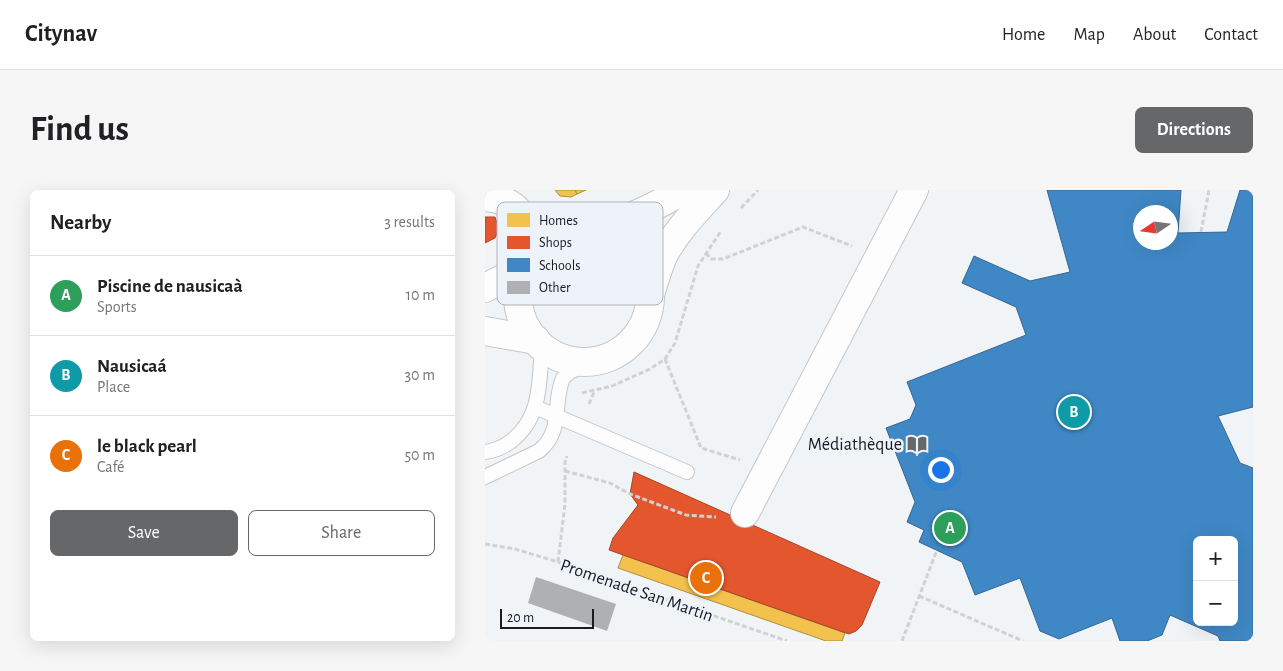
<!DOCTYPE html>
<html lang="en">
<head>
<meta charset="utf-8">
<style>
  body { margin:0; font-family:"Alegreya Sans",sans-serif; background:#f6f6f6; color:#202124 }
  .controls { position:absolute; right:15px; bottom:15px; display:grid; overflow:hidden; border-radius:8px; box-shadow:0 5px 20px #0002 }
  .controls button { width:45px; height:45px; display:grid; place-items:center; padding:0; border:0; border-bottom:1px solid #e0e0e0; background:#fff; color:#202124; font:25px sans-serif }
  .compass { position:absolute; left:648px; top:15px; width:45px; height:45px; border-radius:50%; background:#fff; box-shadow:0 5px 20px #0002; rotate:257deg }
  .scale { position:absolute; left:15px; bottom:12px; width:94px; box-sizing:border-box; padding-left:5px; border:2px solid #191b1d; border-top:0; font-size:14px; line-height:18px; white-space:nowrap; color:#191b1d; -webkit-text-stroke:4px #eef3fa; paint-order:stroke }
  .you { position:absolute; left:455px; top:279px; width:18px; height:18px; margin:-12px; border:4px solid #fff; border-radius:50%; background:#1a73e8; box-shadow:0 0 0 8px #1a73e833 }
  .badge { display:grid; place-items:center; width:32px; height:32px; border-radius:50%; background:#656769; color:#fff; font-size:16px; font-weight:700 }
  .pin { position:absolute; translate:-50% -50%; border:2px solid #fff; box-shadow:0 1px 5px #0006 }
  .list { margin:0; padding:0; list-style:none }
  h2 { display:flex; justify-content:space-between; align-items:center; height:65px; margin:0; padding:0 20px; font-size:21px }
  h2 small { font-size:16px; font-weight:400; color:#757577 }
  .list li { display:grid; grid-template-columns:32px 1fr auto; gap:15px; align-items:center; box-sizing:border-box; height:80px; padding:0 20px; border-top:1px solid #e0e0e0 }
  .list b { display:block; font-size:19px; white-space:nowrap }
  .list p { margin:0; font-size:16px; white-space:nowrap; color:#757577 }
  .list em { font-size:16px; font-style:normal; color:#757577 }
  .actions { display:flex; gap:10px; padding:15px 20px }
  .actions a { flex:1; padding:11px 0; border:1px solid #656769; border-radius:8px; text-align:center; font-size:18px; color:#656769 }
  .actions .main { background:#656769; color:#fff }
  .map { position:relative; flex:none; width:768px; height:451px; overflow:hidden; border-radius:8px }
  header { display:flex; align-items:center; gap:30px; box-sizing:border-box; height:70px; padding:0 25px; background:#fff; border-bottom:1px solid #e0e0e0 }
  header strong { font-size:24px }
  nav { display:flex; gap:28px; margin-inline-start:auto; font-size:18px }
  .intro { display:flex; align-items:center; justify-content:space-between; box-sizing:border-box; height:120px; padding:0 30px }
  h1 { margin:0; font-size:35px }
  .button { padding:12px 22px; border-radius:8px; background:#656769; color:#fff; font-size:18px; font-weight:700 }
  main { display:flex; gap:30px; padding:0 30px }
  aside { flex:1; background:#fff; border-radius:8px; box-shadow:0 5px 20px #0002 }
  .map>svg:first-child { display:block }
  .homes { fill:#f2c14e; stroke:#b18f3f }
  .shops { fill:#e4572e; stroke:#a74529 }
  .schools { fill:#3f88c5; stroke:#346793; fill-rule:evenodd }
  .building { fill:#aeb0b3 }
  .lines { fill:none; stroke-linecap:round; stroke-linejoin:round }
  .lane-casing { stroke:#c4c6c8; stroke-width:16 }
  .street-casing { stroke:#c4c6c8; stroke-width:30 }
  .primary-casing { stroke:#c4c6c8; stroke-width:30 }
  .path { stroke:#d1d1d3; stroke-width:3; stroke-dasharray:5 2.5; stroke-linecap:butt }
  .lane { stroke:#fdfdfe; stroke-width:14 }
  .street { stroke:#fdfdfe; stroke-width:28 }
  .primary { stroke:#fdfdfe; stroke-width:28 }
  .labels { text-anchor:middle; stroke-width:5; stroke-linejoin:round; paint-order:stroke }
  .poi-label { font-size:18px; fill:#191b1d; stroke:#eef3fa; text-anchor:end }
  .street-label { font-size:18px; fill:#191b1d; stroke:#eef3fa }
  .key { fill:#eef3fa; stroke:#aeb2b8; stroke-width:1 }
  .key-label { font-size:14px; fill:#191b1d }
</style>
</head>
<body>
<header>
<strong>Citynav</strong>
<nav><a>Home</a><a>Map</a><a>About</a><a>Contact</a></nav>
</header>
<div class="intro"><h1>Find us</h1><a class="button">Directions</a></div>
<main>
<aside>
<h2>Nearby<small>3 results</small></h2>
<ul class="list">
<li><span class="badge" style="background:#2e9e5b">A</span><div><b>Piscine de nausicaà</b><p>Sports</p></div><em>10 m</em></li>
<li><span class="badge" style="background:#0f9aa8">B</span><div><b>Nausicaá</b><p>Place</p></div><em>30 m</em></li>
<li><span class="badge" style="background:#e8710a">C</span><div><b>le black pearl</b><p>Café</p></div><em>50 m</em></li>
</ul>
<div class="actions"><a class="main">Save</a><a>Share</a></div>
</aside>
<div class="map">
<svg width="768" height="451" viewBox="0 0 768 451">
  <rect width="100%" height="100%" fill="#f1f4f7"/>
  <g class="homes">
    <path d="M70 0H90L92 4 86 7 75 6Z"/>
    <path d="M90 0H101L92 4Z"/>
    <path d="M138 365 360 443 357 451H341L133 378Z"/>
  </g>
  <g class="shops">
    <path d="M0 27H10L14 39 10 48 0 53Z"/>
    <path d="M149 282 395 392 377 435 371 441 364 444 124 360 128 348 153 315 145 304Z"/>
  </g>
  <path class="schools" d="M562 0H696L693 43 742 42 755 0H768V217L733 226 755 273 768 278V451H735L733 446 685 425 677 445 662 451H635L627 428 574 449 555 441 535 388 490 405 477 372 434 352 439 340 422 332 430 312 401 238 425 229 431 215 422 192 541 145 531 117 477 93 489 66 545 91 585 82ZM656 22H686V52H656ZM712 350H749V432H712Z"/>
  <path class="building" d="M51 387 131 414 122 441 43 413Z"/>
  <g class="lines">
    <defs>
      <g id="lane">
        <path d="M50 217 202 282"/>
        <path d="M0 262C9 261 18 257 25 252 57 228 54 193 57 156"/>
        <path d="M0 287 54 261C79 240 67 214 78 188L85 182 108 171"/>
      </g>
      <g id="street">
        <path d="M0 7C39 11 44 34 45 69"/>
        <path d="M260 323 429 0"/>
      </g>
      <g id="primary">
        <circle cx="99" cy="106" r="66"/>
        <path d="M105 41C141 30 166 20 198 0"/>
        <path d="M0 98 41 77"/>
        <path d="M165 105C169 91 173 77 179 64 192 40 212 20 230 0"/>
        <path d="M0 141 51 150"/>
      </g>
    </defs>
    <use href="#lane" class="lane-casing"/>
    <use href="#street" class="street-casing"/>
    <use href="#primary" class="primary-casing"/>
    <g class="path">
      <path d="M256 18 273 0"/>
      <path d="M716 42 724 0"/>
      <path d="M221 63 226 69H238L318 37 367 56"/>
      <path d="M180 169 216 258 255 270"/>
      <path d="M97 203 127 196 165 179 180 169 190 153 213 76 236 41"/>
      <path d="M104 214 109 202"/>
      <path d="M80 281 125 293 145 304 201 325 231 327"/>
      <path d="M0 354 30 359 73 372 302 451"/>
      <path d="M73 372 80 314V272L82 266"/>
      <path d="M434 406 538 451"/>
      <path d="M417 451 452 360"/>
    </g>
    <use href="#lane" class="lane"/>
    <use href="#street" class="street"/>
    <use href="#primary" class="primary"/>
  </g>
  <defs>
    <symbol id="library-bare" viewBox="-9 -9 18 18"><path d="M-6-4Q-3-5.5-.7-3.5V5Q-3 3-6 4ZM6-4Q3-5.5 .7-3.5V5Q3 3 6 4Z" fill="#656769" stroke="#eef3fa" stroke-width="2.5" paint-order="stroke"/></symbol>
  </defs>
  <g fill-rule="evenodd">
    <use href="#library-bare" x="418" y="240" width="28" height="28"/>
  </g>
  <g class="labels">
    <g class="poi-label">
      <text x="417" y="260">Médiathèque</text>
    </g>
    <g class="street-label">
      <text transform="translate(152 400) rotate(19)" y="6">Promenade San Martin</text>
    </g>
  </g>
  <rect x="12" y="12" width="166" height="103" rx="8" class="key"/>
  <rect x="22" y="23" width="23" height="14" fill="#f2c14e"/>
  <rect x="22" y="46" width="23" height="13" fill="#e4572e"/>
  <rect x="22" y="68" width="23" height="14" fill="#3f88c5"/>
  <rect x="22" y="91" width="23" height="13" fill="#aeb0b3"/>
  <g class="key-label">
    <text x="54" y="35">Homes</text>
    <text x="54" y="57">Shops</text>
    <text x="54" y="80">Schools</text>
    <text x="54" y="102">Other</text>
  </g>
</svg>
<div class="controls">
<button>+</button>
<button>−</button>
</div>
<svg class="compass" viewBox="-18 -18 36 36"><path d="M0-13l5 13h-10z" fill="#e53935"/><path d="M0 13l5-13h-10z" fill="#757577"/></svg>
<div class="scale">20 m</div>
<div class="you"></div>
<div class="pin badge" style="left:465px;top:338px;background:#2e9e5b">A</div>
<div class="pin badge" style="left:589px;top:222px;background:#0f9aa8">B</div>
<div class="pin badge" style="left:221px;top:388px;background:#e8710a">C</div>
</div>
</main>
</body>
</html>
